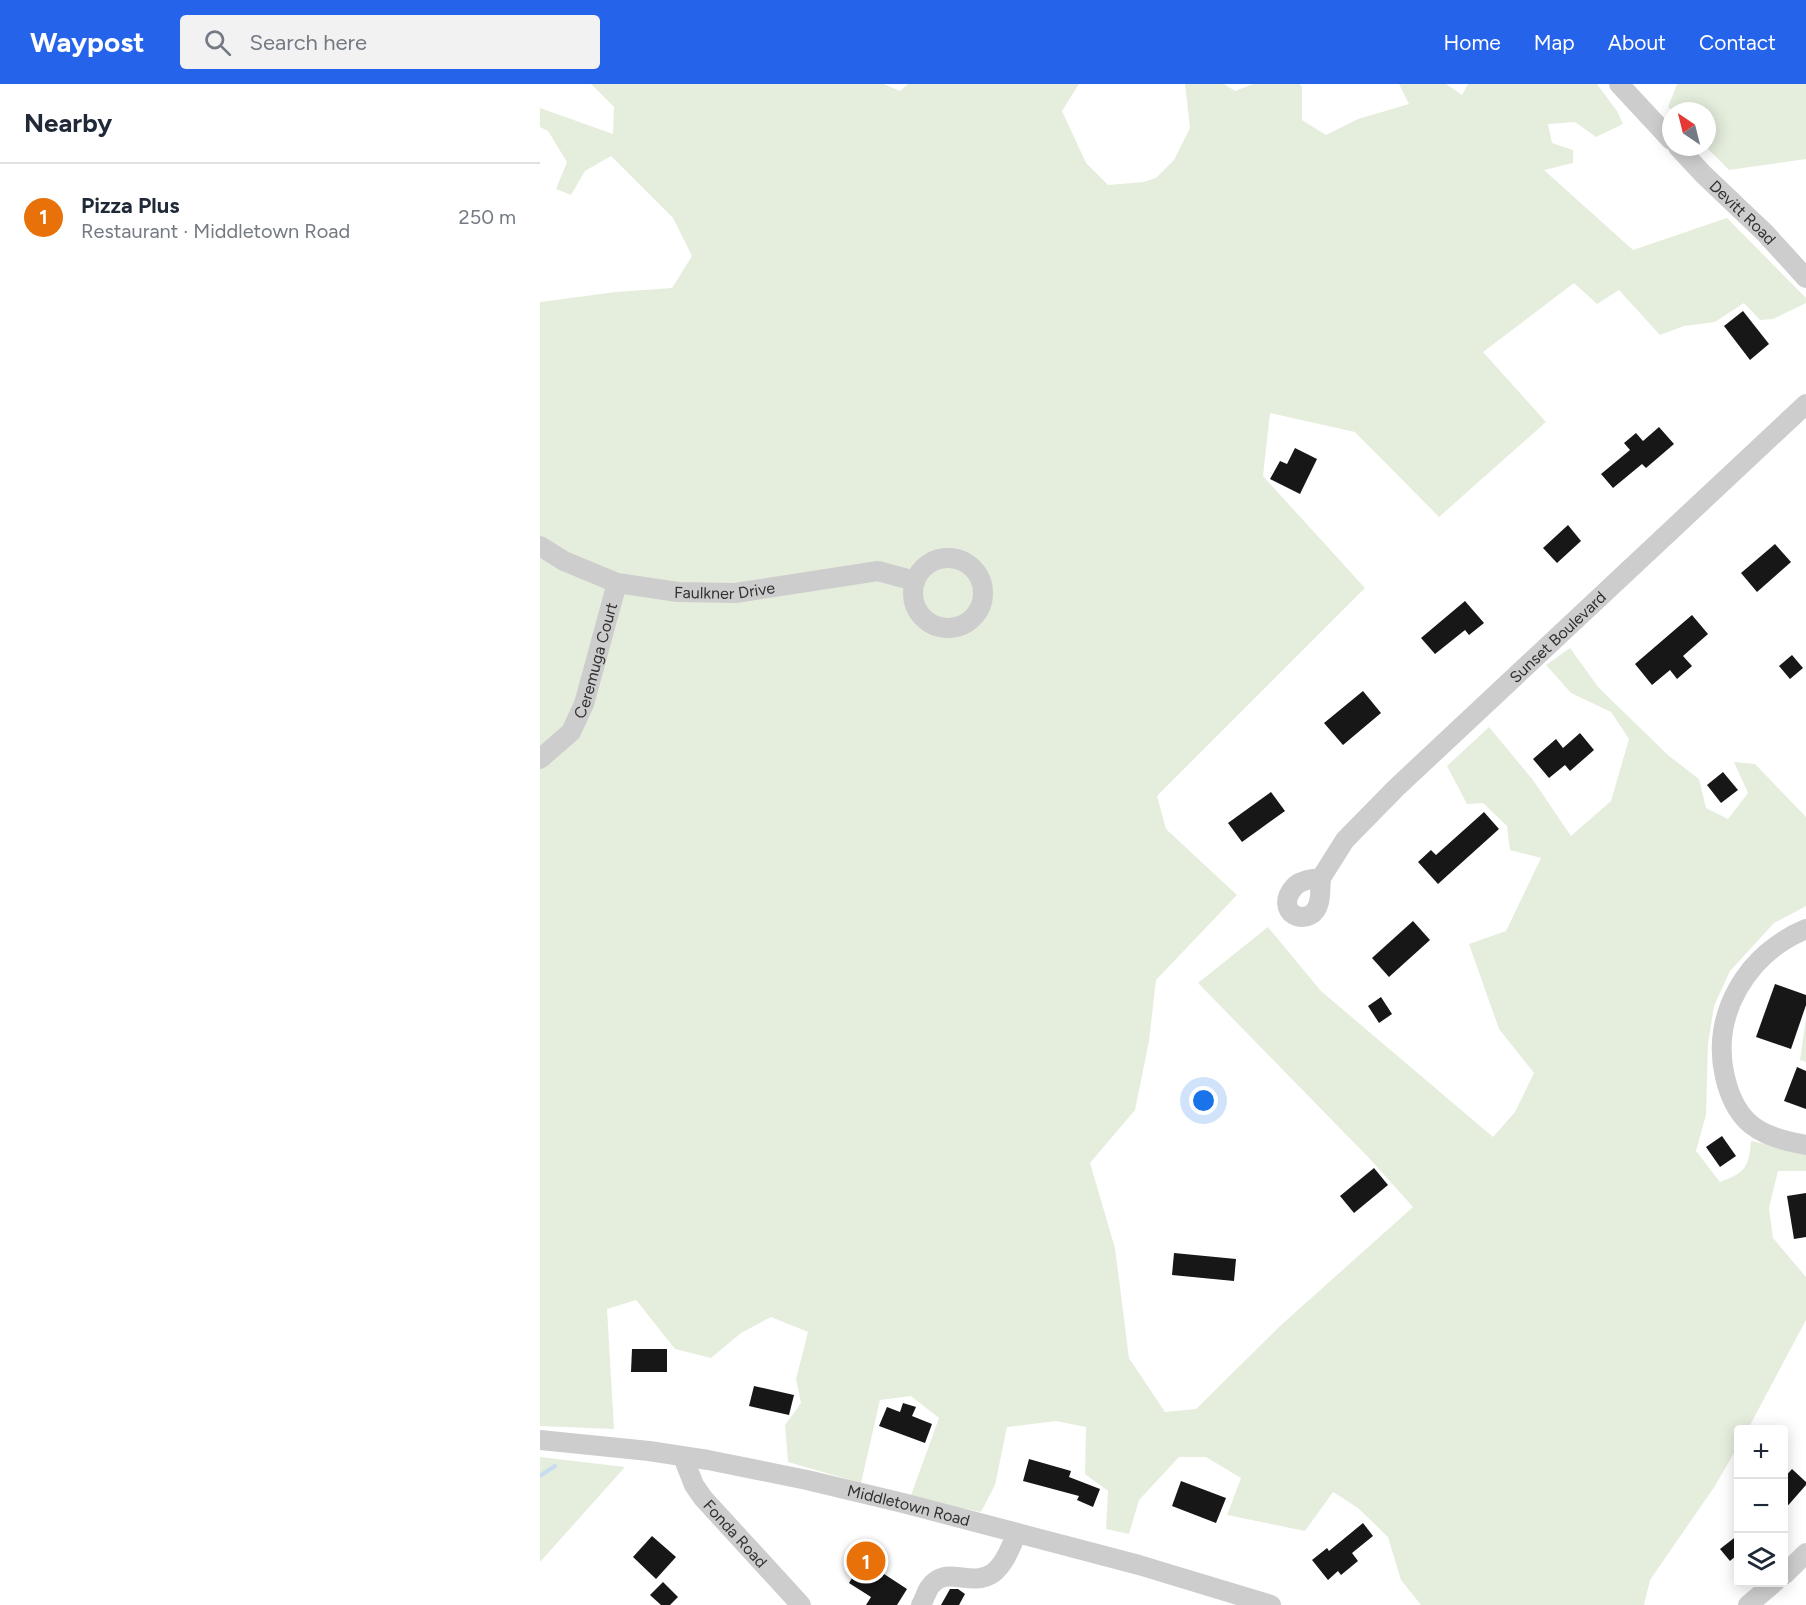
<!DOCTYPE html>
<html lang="en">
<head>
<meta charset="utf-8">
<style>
  body { margin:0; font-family:Figtree,sans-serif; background:#f2f2f3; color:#1f2937 }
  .controls { position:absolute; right:18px; bottom:18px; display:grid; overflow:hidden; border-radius:6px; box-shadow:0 3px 15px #0003 }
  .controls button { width:54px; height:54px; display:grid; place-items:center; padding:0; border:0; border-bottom:2px solid #e0e1e3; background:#fff; color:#1f2937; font:30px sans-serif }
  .compass { position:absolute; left:1122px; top:18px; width:54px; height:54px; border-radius:50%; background:#fff; box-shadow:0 3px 15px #0003; rotate:325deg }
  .you { position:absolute; left:664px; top:1017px; width:21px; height:21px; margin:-15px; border:4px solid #fff; border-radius:50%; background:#1a73e8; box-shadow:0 0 0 9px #1a73e833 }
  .badge { display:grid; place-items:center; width:39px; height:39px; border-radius:50%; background:#2563eb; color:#fff; font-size:20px; font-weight:700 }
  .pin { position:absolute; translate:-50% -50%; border:3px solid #fff; box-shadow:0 2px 6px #0006 }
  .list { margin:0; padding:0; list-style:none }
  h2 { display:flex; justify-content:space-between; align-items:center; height:78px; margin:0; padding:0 24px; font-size:26px }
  h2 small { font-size:20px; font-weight:400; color:#747a83 }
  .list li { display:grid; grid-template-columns:39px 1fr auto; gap:18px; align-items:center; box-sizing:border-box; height:108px; padding:0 24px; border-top:2px solid #e0e1e3 }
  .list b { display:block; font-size:22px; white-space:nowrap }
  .list p { margin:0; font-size:20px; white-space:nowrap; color:#747a83 }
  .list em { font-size:20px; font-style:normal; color:#747a83 }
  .icon { flex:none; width:33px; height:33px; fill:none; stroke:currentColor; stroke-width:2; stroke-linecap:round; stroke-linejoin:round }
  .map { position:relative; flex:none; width:1266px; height:1521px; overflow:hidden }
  header { display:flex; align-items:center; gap:36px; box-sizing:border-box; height:84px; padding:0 30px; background:#2563eb; color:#fff }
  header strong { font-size:28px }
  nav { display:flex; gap:33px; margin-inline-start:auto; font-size:21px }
  .search { width:420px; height:54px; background:#f2f2f3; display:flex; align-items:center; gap:15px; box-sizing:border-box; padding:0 21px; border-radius:6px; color:#747a83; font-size:22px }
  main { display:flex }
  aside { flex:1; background:#fff }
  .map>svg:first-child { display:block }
  .green { fill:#e5eedd }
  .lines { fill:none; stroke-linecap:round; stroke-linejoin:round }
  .stream { stroke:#c8deef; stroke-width:4.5 }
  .building { fill:#171717 }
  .minor { stroke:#cdcdcd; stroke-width:20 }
  .labels { text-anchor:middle; stroke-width:6; stroke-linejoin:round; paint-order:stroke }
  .street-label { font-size:16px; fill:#303030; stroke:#fff }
</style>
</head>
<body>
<header>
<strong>Waypost</strong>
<div class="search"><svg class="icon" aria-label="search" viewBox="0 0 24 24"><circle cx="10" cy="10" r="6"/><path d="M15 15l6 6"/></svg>Search here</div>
<nav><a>Home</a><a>Map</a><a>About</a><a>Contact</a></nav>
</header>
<main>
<aside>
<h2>Nearby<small></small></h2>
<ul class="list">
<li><span class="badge" style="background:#e8710a">1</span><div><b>Pizza Plus</b><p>Restaurant · Middletown Road</p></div><em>250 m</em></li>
</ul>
</aside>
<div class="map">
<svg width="1266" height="1521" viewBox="0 0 1266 1521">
  <rect width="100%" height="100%" fill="#fff"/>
  <g class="green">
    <path d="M51 0H344L360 7 368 0H539L522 27 546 79 568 101 604 98 616 94 634 76 650 44 645 0H684L695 7 713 0H760L762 3V36L786 51 818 35 869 20 859 0H906L922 11 928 0H1057L1077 27 1083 40 1056 53 1035 38 1008 40 1012 59 1033 66V79L1004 86 1093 166 1187 134 1266 214V219L1233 235 1220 236 1204 219 1175 238 1144 242 1120 251 1079 206 1057 220 1034 199 943 268 1006 338 899 433 815 348 730 329 723 392 825 504 617 712 626 745 697 811 616 896 609 957 595 1026 550 1079 575 1164 589 1274 625 1328 656 1325 740 1242 873 1123 829 1074 658 899 728 843 781 907 953 1053 975 1028 994 989 959 945 929 860 966 847 1001 774 970 766 967 742 943 719 927 720 907 682 949 643 993 696 1031 752 1071 717 1089 655 1071 628 1031 609 1006 581 1030 564 1059 604 1129 672 1159 695 1166 724 1188 735 1208 709 1194 678 1215 680 1266 733V822L1234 839 1190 887 1174 922 1168 960 1166 1031 1156 1067 1180 1098C1205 1089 1209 1083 1211 1057L1266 1069V1087H1238L1229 1124 1233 1154 1266 1193V1236L1208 1345 1198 1346V1362L1175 1402 1110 1496 1104 1521H881L861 1496 848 1453 818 1424 793 1408 765 1447 687 1431 701 1394 666 1373H639L599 1416 589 1450 566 1445 568 1407 545 1390 546 1343 516 1337 467 1343 455 1401 441 1428 370 1414 399 1334 371 1312 340 1316 321 1399 248 1378 245 1341 261 1319 256 1295 268 1248 231 1233 201 1249 171 1274 135 1265 96 1216 67 1225 74 1345 0 1342V218L76 208 132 204 152 172 133 134 71 72 45 87 31 111 16 105 27 78 8 47 0 43V24L73 50 74 23Z"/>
    <path d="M1137 0H1266V75L1189 86 1166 63 1167 27H1132L1128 23Z"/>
    <path d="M1266 934V978L1260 976Z"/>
    <path d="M0 1373 85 1383 0 1478Z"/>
  </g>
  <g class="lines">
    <path class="stream" d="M0 1392 15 1382"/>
  </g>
  <g class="building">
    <path d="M1203 227 1229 260 1210 276 1184 242Z"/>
    <path d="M1119 343 1134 360 1106 384 1102 380 1073 404 1061 390 1090 366 1084 359 1096 349 1103 357Z"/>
    <path d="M755 364 777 375 760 410 730 395 740 377 747 380Z"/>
    <path d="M1028 441 1041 457 1017 479 1003 464Z"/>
    <path d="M1235 460 1251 478 1217 508 1201 489Z"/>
    <path d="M925 517 944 539 929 551 925 546 895 570 881 554Z"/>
    <path d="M1152 531 1168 550 1143 572 1152 582 1137 595 1130 586 1112 601 1095 580Z"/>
    <path d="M1252 571 1263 584 1250 595 1239 582Z"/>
    <path d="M823 607 841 629 803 661 784 639Z"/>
    <path d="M1040 649 1054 666 1030 687 1025 681 1009 694 993 675 1016 655 1023 664Z"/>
    <path d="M1183 688 1198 706 1181 719 1167 701Z"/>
    <path d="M731 708 745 727 702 758 688 739Z"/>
    <path d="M944 728 959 745 898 800 878 778 891 766 896 771Z"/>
    <path d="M873 837 890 856 849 893 832 874Z"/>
    <path d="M1235 900 1266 911V921L1251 965 1216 953Z"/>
    <path d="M841 913 852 930 839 939 828 922Z"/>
    <path d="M1257 983 1266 987V1025L1244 1017Z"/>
    <path d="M1182 1052 1196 1072 1180 1083 1166 1063Z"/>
    <path d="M834 1084 848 1101 814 1129 800 1112Z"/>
    <path d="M1266 1109V1153L1254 1155 1247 1112Z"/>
    <path d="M634 1169 696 1175 694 1197 632 1191Z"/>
    <path d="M92 1265H127V1288H91Z"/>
    <path d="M214 1302 254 1311 249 1331 209 1322Z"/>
    <path d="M363 1319 376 1323 372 1332 392 1340 385 1359 339 1342 347 1323 360 1328Z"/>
    <path d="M489 1375 531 1387 529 1393 560 1405 553 1423 537 1416 539 1412 483 1397Z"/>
    <path d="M1252 1385 1266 1398V1401L1244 1426V1394Z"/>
    <path d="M641 1397 686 1414 676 1439 632 1422Z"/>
    <path d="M823 1439 833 1452 812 1469 818 1477 801 1491 798 1487 788 1496 772 1476 787 1464 789 1467Z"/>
    <path d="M1198 1451V1470L1190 1477 1180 1465Z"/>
    <path d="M112 1452 136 1473 116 1495 93 1473Z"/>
    <path d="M330 1465 348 1476 341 1488 367 1505 357 1521H326L331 1513 309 1499Z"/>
    <path d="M123 1498 138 1513 130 1521H121L110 1511Z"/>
    <path d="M410 1505H418L425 1510 419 1521H401Z"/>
  </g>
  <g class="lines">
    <g class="minor">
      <path d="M1079 0 1131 56"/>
      <path id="s1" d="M1138 63 1163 90 1225 149 1266 194"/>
      <path id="s2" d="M0 462 24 477 77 499 138 508 195 509 338 487 375 497"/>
      <circle cx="408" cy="509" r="35"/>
      <path id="s3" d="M0 675 31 648 44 620 77 499"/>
      <path id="s4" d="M781 794 805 756 856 704 1266 320"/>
      <path d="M781 794C780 802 781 811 779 818 773 845 735 832 751 807 754 803 757 799 762 798 767 795 775 795 781 794Z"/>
      <path d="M1266 845C1208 869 1170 930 1185 993 1189 1010 1195 1025 1207 1037 1222 1052 1246 1057 1266 1061"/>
      <path id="s5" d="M0 1356 109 1367 168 1376 267 1396 363 1419 599 1481 731 1521"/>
      <path id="s6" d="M143 1373 154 1401 163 1414 261 1521"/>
      <path d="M1244 1491 1266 1469"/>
      <path d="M381 1521C384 1516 386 1509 389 1504 406 1479 430 1505 453 1489 465 1480 471 1462 477 1449"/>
      <path d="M1208 1521 1235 1498"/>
    </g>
  </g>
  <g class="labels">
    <g class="street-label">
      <text dy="6" stroke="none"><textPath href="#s1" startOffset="92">Devitt Road</textPath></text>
      <text dy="6" stroke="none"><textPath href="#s2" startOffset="194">Faulkner Drive</textPath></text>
      <text dy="6" stroke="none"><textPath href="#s4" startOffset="339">Sunset Boulevard</textPath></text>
      <text dy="6" stroke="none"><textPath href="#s3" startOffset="117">Ceremuga Court</textPath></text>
      <text dy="6" stroke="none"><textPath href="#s5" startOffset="375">Middletown Road</textPath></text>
      <text dy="6" stroke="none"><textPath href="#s6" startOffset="94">Fonda Road</textPath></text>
    </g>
  </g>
</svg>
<div class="controls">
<button>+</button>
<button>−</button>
<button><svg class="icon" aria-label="layers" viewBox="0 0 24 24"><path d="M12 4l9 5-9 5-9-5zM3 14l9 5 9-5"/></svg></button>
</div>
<svg class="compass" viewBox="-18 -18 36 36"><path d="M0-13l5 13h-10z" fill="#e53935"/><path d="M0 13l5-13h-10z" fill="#747a83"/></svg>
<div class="you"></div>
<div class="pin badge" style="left:326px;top:1477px;background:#e8710a">1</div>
</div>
</main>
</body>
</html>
